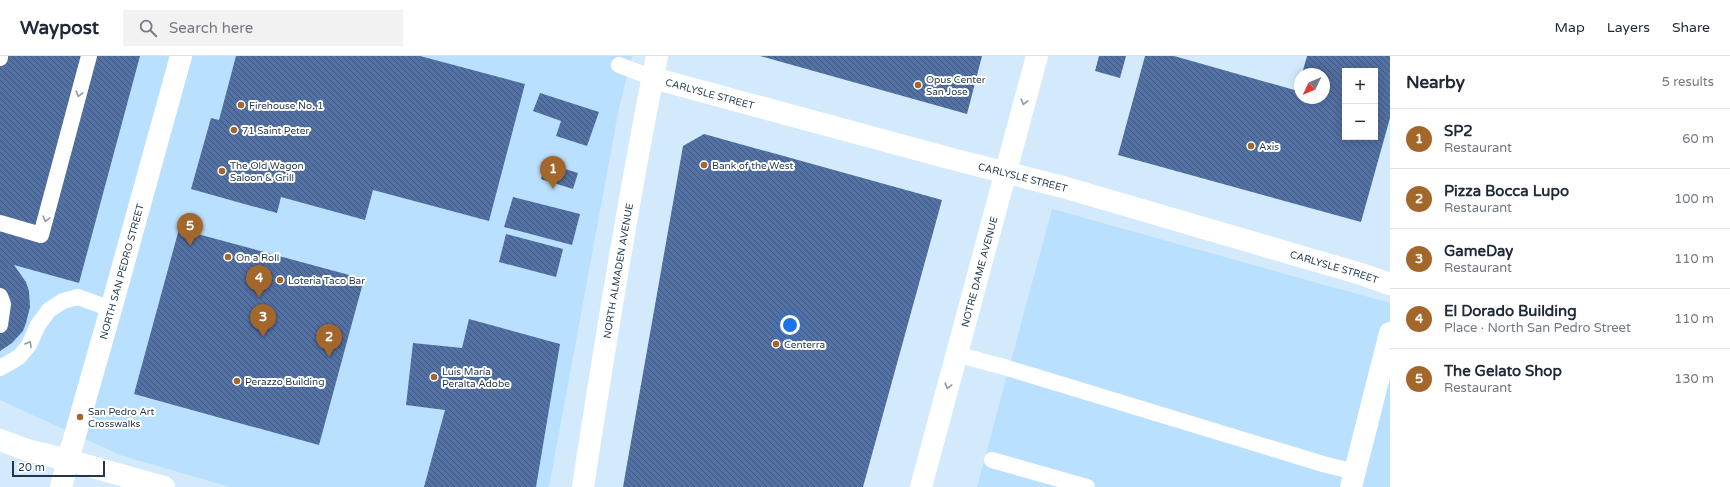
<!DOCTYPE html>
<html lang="en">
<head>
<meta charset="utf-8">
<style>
  body { margin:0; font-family:"Varela Round",sans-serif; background:#f2f2f3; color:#1f2937 }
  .controls { position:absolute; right:12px; top:12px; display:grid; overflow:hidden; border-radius:0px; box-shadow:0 2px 10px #0003 }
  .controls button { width:36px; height:36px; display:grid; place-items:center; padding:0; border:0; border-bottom:1px solid #e0e1e3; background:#fff; color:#1f2937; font:20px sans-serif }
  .compass { position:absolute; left:1294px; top:12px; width:36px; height:36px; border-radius:50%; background:#fff; box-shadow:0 2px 10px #0003; rotate:226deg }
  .scale { position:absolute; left:12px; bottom:10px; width:93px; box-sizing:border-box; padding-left:4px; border:2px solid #1f3749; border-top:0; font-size:11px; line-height:14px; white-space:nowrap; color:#1f3749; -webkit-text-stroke:3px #fff; paint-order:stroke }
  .you { position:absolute; left:790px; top:269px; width:14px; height:14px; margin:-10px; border:3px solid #fff; border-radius:50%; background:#1a73e8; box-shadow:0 0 0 6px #1a73e833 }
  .badge { display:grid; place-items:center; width:26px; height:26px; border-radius:50%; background:#a4672b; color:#fff; font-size:13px; font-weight:700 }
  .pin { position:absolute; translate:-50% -33px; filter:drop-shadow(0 1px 2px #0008) }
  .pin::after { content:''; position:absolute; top:21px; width:14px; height:12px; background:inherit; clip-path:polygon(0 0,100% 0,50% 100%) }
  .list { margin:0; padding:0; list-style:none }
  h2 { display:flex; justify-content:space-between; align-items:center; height:52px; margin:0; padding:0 16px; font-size:17px }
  h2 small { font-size:13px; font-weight:400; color:#747a83 }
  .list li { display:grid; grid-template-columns:26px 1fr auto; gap:12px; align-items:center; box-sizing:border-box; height:60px; padding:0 16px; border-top:1px solid #e0e1e3 }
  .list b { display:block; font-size:15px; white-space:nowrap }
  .list p { margin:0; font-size:13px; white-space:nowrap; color:#747a83 }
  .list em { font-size:13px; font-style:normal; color:#747a83 }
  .icon { flex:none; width:22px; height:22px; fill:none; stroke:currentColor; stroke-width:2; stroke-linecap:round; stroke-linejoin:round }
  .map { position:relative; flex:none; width:1390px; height:431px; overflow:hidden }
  header { display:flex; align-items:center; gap:24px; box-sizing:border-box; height:56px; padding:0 20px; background:#fff; border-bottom:1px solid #e0e1e3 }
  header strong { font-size:19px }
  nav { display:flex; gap:22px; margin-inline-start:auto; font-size:14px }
  .search { width:280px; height:36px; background:#f2f2f3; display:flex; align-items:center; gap:10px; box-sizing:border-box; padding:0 14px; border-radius:0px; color:#747a83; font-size:15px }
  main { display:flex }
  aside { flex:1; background:#fff }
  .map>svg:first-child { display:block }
  .built { fill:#b9e0fe }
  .building { fill:url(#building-back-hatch); fill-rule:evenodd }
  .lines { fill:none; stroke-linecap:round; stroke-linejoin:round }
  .service { stroke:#fff; stroke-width:16 }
  .pedestrian { stroke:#fff; stroke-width:22 }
  .minor { stroke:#fff; stroke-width:22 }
  .tertiary { stroke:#fff; stroke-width:22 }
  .secondary { stroke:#fff; stroke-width:22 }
  .oneway { stroke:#8f9ba4 }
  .poi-dot { fill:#a4672b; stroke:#fff; stroke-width:1.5 }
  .labels { text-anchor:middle; stroke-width:4; stroke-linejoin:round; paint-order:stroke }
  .poi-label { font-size:10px; fill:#1f3749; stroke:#fff; text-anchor:start }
  .street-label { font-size:10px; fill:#1f3749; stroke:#fff }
</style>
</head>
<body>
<header>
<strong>Waypost</strong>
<div class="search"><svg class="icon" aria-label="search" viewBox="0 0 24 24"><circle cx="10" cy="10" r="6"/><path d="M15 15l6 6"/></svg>Search here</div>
<nav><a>Map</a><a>Layers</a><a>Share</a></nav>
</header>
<main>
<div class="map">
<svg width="1390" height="431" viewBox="0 0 1390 431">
  <defs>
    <pattern id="building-back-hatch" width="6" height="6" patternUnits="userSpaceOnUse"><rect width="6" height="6" fill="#5471a4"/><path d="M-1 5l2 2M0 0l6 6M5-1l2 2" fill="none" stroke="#415980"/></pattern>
  </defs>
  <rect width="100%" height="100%" fill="#d3eafd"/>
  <g class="built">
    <path d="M0 0H632L619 52 549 431H230L120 399 0 344Z"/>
    <path d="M1052 153 1390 247V431H977Z"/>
  </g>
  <g class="building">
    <path d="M0 0H140L79 227 14 209 26 226 29 235 30 251 26 267 23 275 12 287 0 295Z"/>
    <path d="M236 0H420L525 28 489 165 373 134 365 164 281 141 277 157 191 133 211 62 219 64Z"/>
    <path d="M760 0H982L967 58Z"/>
    <path d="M1099 0H1126L1120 22 1095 15Z"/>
    <path d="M1145 0H1174L1298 35 1300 29V42H1324V18H1302L1307 0H1390V62L1361 166 1118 99ZM1345 15H1375V81H1345Z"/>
    <path d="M540 37 599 56 587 90 556 80 561 65 533 55Z"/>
    <path d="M704 78 942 144 863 431H623L683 90Z"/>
    <path d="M546 107 578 117 573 133 541 123Z"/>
    <path d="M513 141 580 158 572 189 504 171Z"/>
    <path d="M179 173 364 223 319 389 134 338Z"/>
    <path d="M506 178 563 193 556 221 499 206Z"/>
    <path d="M469 263 560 288 536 431H424L445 354 406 349 413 287 462 292Z"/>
  </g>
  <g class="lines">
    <g class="service">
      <path d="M0 2V0"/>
      <path d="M619 9 653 22"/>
      <path d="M0 167 41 179 89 0"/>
      <path d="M0 240 3 248 0 269"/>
      <path d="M956 298 1004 311 1323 408 1355 416"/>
      <path d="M0 312 19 301 29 289 38 269 49 254 63 245 78 241 111 253"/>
      <path d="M992 404 1087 431"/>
    </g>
    <path class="pedestrian" id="s1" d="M68 404 111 253 181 0"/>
    <g class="minor">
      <path id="s2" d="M653 22 956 104 1063 131 1361 218 1390 228"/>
      <path d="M0 384 27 394 68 404 164 431"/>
      <path id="s3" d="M583 431C605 287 628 143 657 0"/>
    </g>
    <path class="tertiary" d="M61 431 68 404"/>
    <g class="secondary">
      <path id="s4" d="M921 431 1037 0"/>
      <path d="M1351 431 1390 277"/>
    </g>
  </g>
  <defs><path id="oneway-chevron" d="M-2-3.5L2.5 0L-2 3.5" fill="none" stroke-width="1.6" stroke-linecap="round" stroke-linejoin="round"/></defs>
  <g class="oneway">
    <use href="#oneway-chevron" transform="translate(79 38) rotate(105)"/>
    <use href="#oneway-chevron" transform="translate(1024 46) rotate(105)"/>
    <use href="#oneway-chevron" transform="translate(46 163) rotate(105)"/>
    <use href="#oneway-chevron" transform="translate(29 288) rotate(-60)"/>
    <use href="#oneway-chevron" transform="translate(948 330) rotate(105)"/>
  </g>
  <g class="poi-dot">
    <circle cx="918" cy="29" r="4"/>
    <circle cx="241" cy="49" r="4"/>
    <circle cx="234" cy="74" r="4"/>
    <circle cx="1251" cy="90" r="4"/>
    <circle cx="704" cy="109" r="4"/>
    <circle cx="222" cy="115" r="4"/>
    <circle cx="228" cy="201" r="4"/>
    <circle cx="280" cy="224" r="4"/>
    <circle cx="776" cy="288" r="4"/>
    <circle cx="434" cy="321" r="4"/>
    <circle cx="237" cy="325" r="4"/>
    <circle cx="80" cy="361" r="4"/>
  </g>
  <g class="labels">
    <g class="poi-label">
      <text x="926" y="27">Opus Center<tspan x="926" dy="12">San Jose</tspan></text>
      <text x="249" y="53">Firehouse No. 1</text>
      <text x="242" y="78">71 Saint Peter</text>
      <text x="1259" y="94">Axis</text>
      <text x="230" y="113">The Old Wagon<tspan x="230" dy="12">Saloon &amp; Grill</tspan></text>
      <text x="712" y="113">Bank of the West</text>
      <text x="236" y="205">On a Roll</text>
      <text x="288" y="228">Loteria Taco Bar</text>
      <text x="784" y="292">Centerra</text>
      <text x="442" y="319">Luis María<tspan x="442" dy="12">Peralta Adobe</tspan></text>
      <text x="245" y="329">Perazzo Building</text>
      <text x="88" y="359">San Pedro Art<tspan x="88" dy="12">Crosswalks</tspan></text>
    </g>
    <g class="street-label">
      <text dy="4" stroke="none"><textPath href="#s2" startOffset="59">CARLYSLE STREET</textPath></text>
      <text dy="4" stroke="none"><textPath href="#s2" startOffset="383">CARLYSLE STREET</textPath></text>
      <text dy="4" stroke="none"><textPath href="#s2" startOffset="707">CARLYSLE STREET</textPath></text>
      <text dy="4" stroke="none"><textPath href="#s3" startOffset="219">NORTH ALMADEN AVENUE</textPath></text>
      <text dy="4" stroke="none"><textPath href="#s4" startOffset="223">NOTRE DAME AVENUE</textPath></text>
      <text dy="4" stroke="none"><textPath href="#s1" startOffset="196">NORTH SAN PEDRO STREET</textPath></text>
    </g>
  </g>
</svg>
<div class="controls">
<button>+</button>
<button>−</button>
</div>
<svg class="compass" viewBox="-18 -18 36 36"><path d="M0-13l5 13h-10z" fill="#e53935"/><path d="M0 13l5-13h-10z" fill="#747a83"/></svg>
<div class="scale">20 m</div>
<div class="you"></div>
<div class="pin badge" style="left:553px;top:133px">1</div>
<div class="pin badge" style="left:329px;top:301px">2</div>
<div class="pin badge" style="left:263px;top:281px">3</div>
<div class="pin badge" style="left:259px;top:242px">4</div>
<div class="pin badge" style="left:190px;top:190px">5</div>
</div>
<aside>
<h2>Nearby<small>5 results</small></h2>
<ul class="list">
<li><span class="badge">1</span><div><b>SP2</b><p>Restaurant</p></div><em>60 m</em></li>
<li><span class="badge">2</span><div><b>Pizza Bocca Lupo</b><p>Restaurant</p></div><em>100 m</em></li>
<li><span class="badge">3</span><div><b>GameDay</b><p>Restaurant</p></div><em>110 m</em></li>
<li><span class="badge">4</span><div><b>El Dorado Building</b><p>Place · North San Pedro Street</p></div><em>110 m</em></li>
<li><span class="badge">5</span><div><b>The Gelato Shop</b><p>Restaurant</p></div><em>130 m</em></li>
</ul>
</aside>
</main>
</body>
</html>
